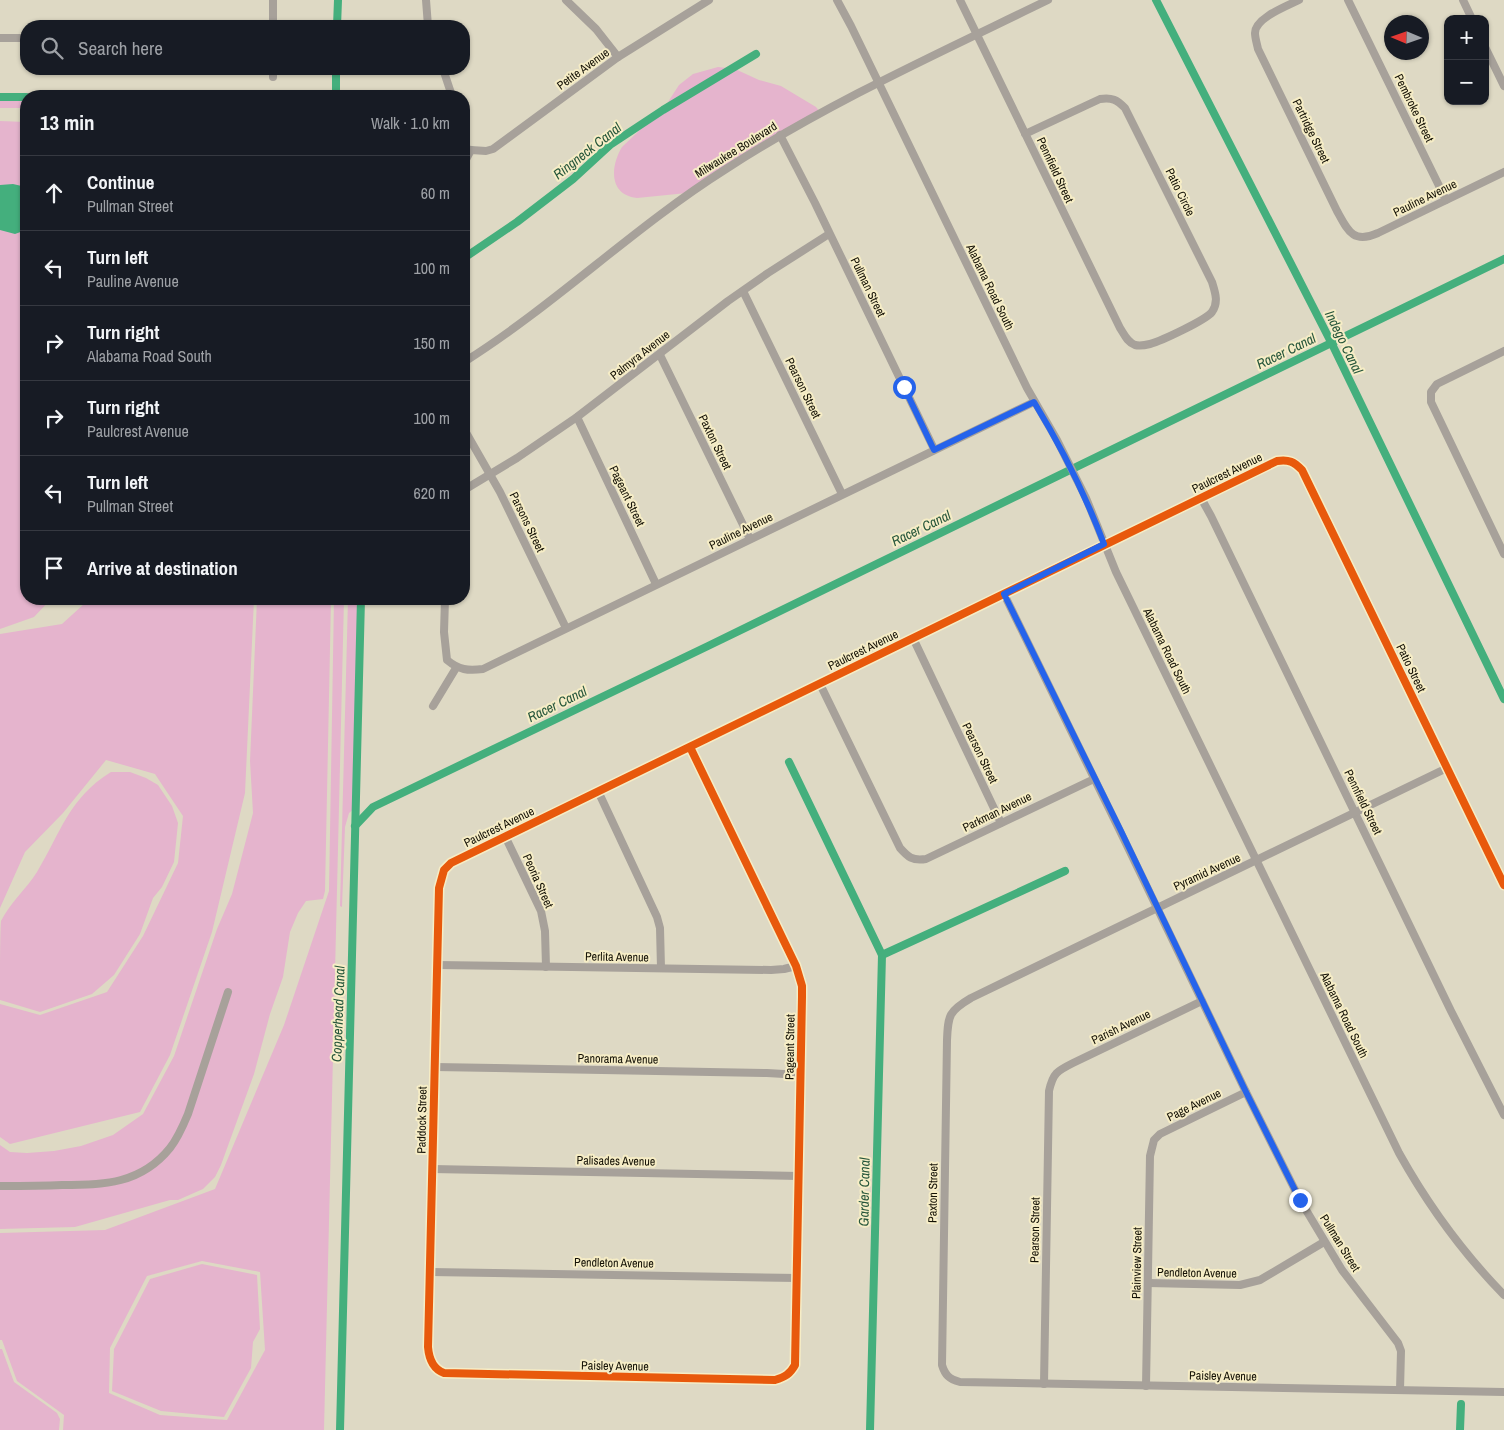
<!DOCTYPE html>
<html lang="en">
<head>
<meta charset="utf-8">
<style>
  body { margin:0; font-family:"Archivo Narrow",sans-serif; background:#242831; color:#f1f3f6 }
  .controls { position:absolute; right:15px; top:15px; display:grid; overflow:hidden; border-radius:10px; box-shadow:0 1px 4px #0004 }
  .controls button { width:45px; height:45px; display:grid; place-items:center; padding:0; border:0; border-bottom:1px solid #363941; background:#171b24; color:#f1f3f6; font:25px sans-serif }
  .compass { position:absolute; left:1384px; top:15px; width:45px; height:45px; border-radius:50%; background:#171b24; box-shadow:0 1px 4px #0004; rotate:272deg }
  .stop { position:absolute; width:15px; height:15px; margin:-11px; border:4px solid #2563eb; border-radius:50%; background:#fff }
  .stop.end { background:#2563eb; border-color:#fff; box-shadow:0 1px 5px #0008 }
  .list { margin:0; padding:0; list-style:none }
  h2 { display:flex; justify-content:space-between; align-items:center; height:65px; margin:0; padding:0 20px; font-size:21px }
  h2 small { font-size:16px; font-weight:400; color:#9ea1a6 }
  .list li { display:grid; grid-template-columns:32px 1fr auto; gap:15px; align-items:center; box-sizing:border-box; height:75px; padding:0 20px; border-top:1px solid #363941 }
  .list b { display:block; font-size:19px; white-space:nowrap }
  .list p { margin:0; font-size:16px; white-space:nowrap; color:#9ea1a6 }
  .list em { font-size:16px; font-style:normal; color:#9ea1a6 }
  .icon { flex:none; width:28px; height:28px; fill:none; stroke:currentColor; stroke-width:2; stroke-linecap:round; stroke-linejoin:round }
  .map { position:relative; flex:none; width:1504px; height:1430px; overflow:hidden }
  .search { position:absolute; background:#171b24; box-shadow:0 1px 4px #0004; left:20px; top:20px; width:450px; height:55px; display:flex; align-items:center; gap:12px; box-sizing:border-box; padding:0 18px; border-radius:20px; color:#9ea1a6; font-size:19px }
  .panel { position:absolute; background:#171b24; box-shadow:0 1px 4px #0004; left:20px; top:90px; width:450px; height:515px; border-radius:20px }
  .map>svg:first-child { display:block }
  .green { fill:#e5b4cd; fill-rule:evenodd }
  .water { fill:#44af7d }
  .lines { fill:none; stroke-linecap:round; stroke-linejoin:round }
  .canal { stroke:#44af7d; stroke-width:8 }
  .minor { stroke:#a7a19a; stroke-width:8 }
  .cycleway-casing { stroke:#f6edc6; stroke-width:11 }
  .cycleway { stroke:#e8590c; stroke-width:8 }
  .route { stroke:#2563eb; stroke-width:6 }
  .labels { text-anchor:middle; stroke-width:4; stroke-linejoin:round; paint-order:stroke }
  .street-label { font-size:12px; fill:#131004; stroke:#f6edc6 }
  .water-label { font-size:14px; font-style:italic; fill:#25553a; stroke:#f6edc6 }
</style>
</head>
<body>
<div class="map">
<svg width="1504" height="1430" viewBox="0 0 1504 1430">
  <rect width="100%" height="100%" fill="#ded9c4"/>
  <g class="green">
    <path d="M718 67 735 69 759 80 781 86 816 107 820 112 687 193 637 198C609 195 610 167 622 147L666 105 679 85 693 74Z"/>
    <path d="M335 94 357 96H26V108H0V95Z"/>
    <path d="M0 121 26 122V599H51L34 617 0 629Z"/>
    <path d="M81 599H254L245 793 212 932 170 1055 140 1112 10 1144 0 1137V1004L40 1015 107 992 143 936 178 863 183 816 155 774 106 760 63 813 25 852 0 908V634L62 624 84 604Z"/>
    <path d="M257 599H331L325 891 323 899 306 901 298 913 290 932 283 977 270 1014 254 1074 221 1165 215 1177 203 1189 178 1200H170L75 1227 0 1229V1145L10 1152 27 1153 54 1151 81 1146 113 1135 143 1114 174 1056 217 929 232 894 253 813 250 761Z"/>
    <path d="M334 599H344L324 1430H63L64 1415 17 1381 2 1340H0V1233L105 1230 215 1189 284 1025 329 891ZM202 1261 260 1272 265 1350 227 1420 160 1415 109 1393 110 1348 147 1276Z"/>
    <path d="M348 599H363L356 807 349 813 345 827 342 907 340 906Z"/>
    <path d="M111 772H130L146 778 158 785 172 806 178 823 174 862 162 887 153 898 140 934 114 975 92 994 40 1012 0 1000C0 988 0 928 1 921 10 903 27 888 37 872 61 832 69 798 111 772Z"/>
    <path d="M202 1264 257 1275 260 1329 253 1342 251 1368 224 1417 161 1411 112 1391 114 1349 150 1279Z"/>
    <path d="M0 1349H2L14 1382 57 1413 60 1419 59 1430H0Z"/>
  </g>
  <path class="water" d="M13 184 26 187V230L15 234 0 230V185Z"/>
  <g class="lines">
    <g class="canal">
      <path d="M1156 0 1332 344 1504 699"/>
      <path d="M337 26 338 0"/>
      <path d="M336 96V69"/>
      <path d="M0 97H26"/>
      <path d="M464 258 517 222 573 179 610 145 663 110 756 54"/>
      <path d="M789 762 882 955 870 1430"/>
      <path d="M355 826 373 807 708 646 1504 259"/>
      <path d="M882 955 1065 871"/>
      <path d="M340 1430 361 599"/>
      <path d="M1460 1430 1461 1404"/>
    </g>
    <g class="minor">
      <path d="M426 0 428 26"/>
      <path d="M566 0 596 29 618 57"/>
      <path d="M837 0 851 26 1027 388 1057 440 1086 498 1116 572 1399 1153C1428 1205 1462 1252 1504 1295"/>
      <path d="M960 0 1120 328C1124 334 1127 342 1135 345 1139 346 1146 345 1150 344 1161 341 1206 320 1212 312 1219 302 1215 292 1212 282L1125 108C1117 100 1112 97 1100 99L1025 134"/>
      <path d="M1299 0C1287 6 1255 18 1255 33 1255 38 1257 44 1258 49L1337 211C1348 231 1353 244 1378 233L1504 172"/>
      <path d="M1348 0 1446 200"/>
      <path d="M1463 0 1472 19"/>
      <path d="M273 26V0"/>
      <path d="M0 38H26"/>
      <path d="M1485 47 1504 86"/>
      <path d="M443 69 452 96"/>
      <path d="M273 77V69"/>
      <path d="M780 135 815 203 934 449"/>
      <path d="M471 150 486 151 493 149 618 57 709 0"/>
      <path d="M464 163 471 150"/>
      <path d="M743 291 842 494"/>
      <path d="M1504 351 1437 384 1431 392V402L1504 554"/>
      <path d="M660 355 750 539"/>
      <path d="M464 362C556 304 634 227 726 169 828 103 939 53 1048 0"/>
      <path d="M577 417 656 584"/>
      <path d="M464 429 500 492 566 628"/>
      <path d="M464 490 517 458 577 417 728 301 768 273 829 234"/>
      <path d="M1201 498 1211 516 1451 1011 1504 1115"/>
      <path d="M1004 594 1119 829 1246 1092 1300 1200 1342 1270 1398 1343 1401 1351 1400 1390"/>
      <path d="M445 599 444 632 447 660C459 670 468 671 483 669L1034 402"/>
      <path d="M913 638 1001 823"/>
      <path d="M820 684 900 848C908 857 912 861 926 859L1094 779"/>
      <path d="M433 706 456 668"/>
      <path d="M690 747 796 966 802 986V997L795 1365C790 1374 785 1377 775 1380L444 1373C433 1369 429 1359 428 1347L439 888 444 870 451 863 1277 461C1289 459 1294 462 1302 470L1504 885"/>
      <path d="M1447 768 971 998C949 1011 948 1015 947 1040L942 1365C945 1375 949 1379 960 1382L1504 1392"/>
      <path d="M598 791 657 917 660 928 661 968"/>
      <path d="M505 836 541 911 545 931 546 967"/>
      <path d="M437 965 771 970 784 969 796 966"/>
      <path d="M435 1067 767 1073 801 1075"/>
      <path d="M432 1169 799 1176"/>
      <path d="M0 1186C21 1186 41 1186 62 1185 104 1185 141 1184 170 1148 178 1138 183 1126 188 1114L228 992"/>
      <path d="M430 1272 798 1278"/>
      <path d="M1148 1283 1240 1285 1260 1280 1324 1242"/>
      <path d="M1044 1384 1049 1091C1053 1073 1057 1071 1073 1063L1202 1001"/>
      <path d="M1146 1386 1150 1156 1154 1140 1160 1134 1246 1092"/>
    </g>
    <defs>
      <path id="cycleway" d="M690 747 796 966 802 986V997L795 1365C790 1374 785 1377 775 1380L444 1373C433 1369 429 1359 428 1347L439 888 444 870 451 863 1277 461C1289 459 1294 462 1302 470L1504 885"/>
    </defs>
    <use href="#cycleway" class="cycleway-casing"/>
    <use href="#cycleway" class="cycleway"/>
  </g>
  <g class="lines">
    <path class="route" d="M904 387 934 450 1034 402C1062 448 1085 494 1104 544L1004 594 1120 829 1246 1092 1300 1200"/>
  </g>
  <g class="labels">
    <g class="street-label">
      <text transform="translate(583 69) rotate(-36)" y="4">Petite Avenue</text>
      <text transform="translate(1414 108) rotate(64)" y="4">Pembroke Street</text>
      <text transform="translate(1311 131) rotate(64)" y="4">Partridge Street</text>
      <text transform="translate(736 150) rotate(-32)" y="4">Milwaukee Boulevard</text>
      <text transform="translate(1055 170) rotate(65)" y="4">Pennfield Street</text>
      <text transform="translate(1180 192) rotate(64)" y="4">Patio Circle</text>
      <text transform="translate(1425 198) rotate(-26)" y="4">Pauline Avenue</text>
      <text transform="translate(868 287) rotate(64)" y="4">Pullman Street</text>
      <text transform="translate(990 287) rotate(64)" y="4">Alabama Road South</text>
      <text transform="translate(640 355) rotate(-38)" y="4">Palmyra Avenue</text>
      <text transform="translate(803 388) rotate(64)" y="4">Pearson Street</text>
      <text transform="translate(715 442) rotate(64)" y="4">Paxton Street</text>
      <text transform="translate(1227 473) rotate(-26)" y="4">Paulcrest Avenue</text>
      <text transform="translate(627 496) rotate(64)" y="4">Pageant Street</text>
      <text transform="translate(527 522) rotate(64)" y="4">Parsons Street</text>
      <text transform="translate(741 531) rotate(-26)" y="4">Pauline Avenue</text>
      <text transform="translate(863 650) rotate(-26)" y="4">Paulcrest Avenue</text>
      <text transform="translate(1167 651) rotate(64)" y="4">Alabama Road South</text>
      <text transform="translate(1411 668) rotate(64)" y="4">Patio Street</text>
      <text transform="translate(980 753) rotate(64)" y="4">Pearson Street</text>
      <text transform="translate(1363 802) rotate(64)" y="4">Pennfield Street</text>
      <text transform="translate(997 812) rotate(-26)" y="4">Parkman Avenue</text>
      <text transform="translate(499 827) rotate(-26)" y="4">Paulcrest Avenue</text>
      <text transform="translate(1207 872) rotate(-25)" y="4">Pyramid Avenue</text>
      <text transform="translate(538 881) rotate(66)" y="4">Peoria Street</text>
      <text transform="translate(617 957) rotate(1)" y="4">Perlita Avenue</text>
      <text transform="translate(1344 1015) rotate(64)" y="4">Alabama Road South</text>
      <text transform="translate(1121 1027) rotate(-26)" y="4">Parish Avenue</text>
      <text transform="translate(790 1047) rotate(-89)" y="4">Pageant Street</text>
      <text transform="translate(618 1059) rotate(1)" y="4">Panorama Avenue</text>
      <text transform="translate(1194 1105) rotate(-26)" y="4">Page Avenue</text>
      <text transform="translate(422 1120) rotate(-89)" y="4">Paddock Street</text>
      <text transform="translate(616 1161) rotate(1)" y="4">Palisades Avenue</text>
      <text transform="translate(933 1193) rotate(-89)" y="4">Paxton Street</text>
      <text transform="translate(1035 1230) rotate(-89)" y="4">Pearson Street</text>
      <text transform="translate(1340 1243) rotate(58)" y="4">Pullman Street</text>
      <text transform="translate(614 1263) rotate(1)" y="4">Pendleton Avenue</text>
      <text transform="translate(1137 1263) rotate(-89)" y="4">Plainview Street</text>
      <text transform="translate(1197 1273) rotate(1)" y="4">Pendleton Avenue</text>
      <text transform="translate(615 1366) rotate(1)" y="4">Paisley Avenue</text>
      <text transform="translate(1223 1376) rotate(1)" y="4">Paisley Avenue</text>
    </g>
    <g class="water-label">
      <text transform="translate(587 151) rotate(-38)" y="5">Ringneck Canal</text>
      <text transform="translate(1344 342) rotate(64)" y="5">Indego Canal</text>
      <text transform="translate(1286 351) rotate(-26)" y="5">Racer Canal</text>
      <text transform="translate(921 528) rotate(-26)" y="5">Racer Canal</text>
      <text transform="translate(557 704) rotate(-26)" y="5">Racer Canal</text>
      <text transform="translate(338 1014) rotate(-88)" y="5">Copperhead Canal</text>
      <text transform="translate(864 1192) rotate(-89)" y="5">Garder Canal</text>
    </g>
  </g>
</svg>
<div class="controls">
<button>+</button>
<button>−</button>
</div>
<svg class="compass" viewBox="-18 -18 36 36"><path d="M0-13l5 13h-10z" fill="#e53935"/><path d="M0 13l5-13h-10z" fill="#9ea1a6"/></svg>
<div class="stop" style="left:904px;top:387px"></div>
<div class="stop end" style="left:1300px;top:1200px"></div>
<div class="search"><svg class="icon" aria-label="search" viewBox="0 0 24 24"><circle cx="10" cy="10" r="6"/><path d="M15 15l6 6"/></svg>Search here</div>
<section class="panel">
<h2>13 min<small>Walk · 1.0 km</small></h2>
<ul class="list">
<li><svg class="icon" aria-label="ahead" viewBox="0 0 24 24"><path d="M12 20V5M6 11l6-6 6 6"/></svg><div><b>Continue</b><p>Pullman Street</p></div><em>60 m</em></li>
<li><svg class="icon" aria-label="left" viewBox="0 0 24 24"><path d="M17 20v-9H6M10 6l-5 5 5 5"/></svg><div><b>Turn left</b><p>Pauline Avenue</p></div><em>100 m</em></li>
<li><svg class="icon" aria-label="right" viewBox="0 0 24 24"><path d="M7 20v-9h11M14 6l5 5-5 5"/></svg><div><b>Turn right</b><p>Alabama Road South</p></div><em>150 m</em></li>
<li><svg class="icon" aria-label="right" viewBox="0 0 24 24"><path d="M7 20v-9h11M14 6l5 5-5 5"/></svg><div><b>Turn right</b><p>Paulcrest Avenue</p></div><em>100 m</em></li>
<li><svg class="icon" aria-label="left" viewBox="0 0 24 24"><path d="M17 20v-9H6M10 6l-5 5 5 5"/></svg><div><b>Turn left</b><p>Pullman Street</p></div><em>620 m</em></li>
<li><svg class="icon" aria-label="arrive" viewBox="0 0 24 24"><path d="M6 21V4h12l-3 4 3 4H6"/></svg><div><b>Arrive at destination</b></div></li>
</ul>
</section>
</div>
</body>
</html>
